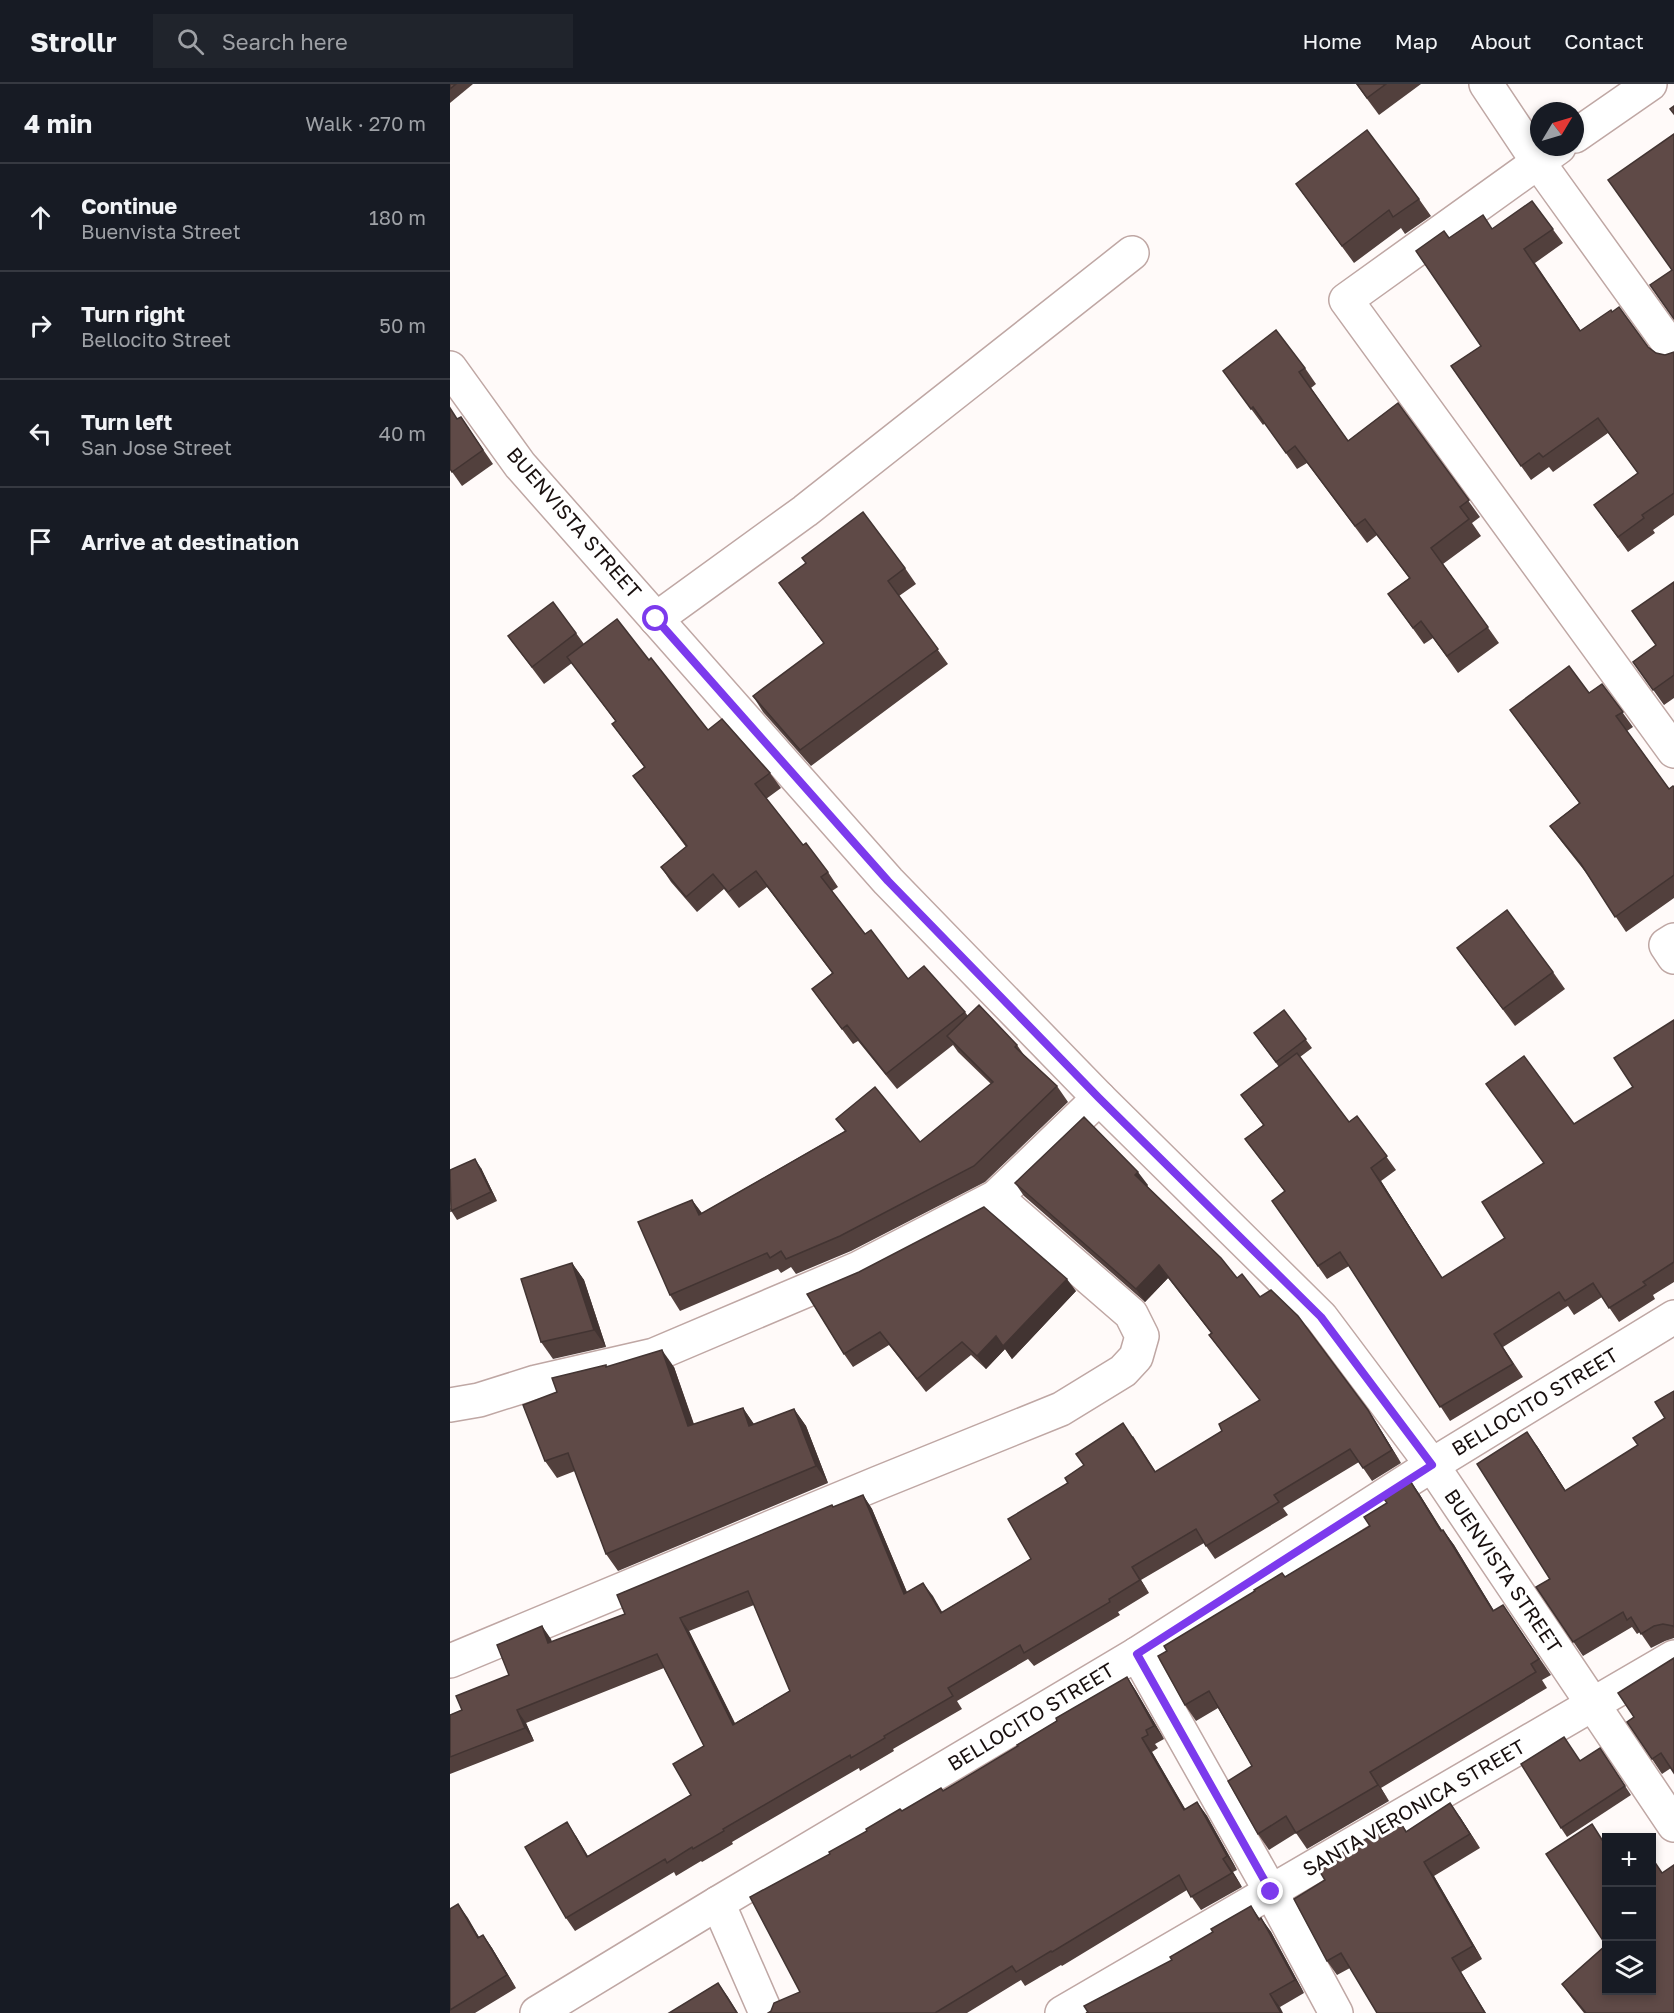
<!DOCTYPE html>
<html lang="en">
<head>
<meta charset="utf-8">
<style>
  body { margin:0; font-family:"Golos Text",sans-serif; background:#20242c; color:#f1f3f6 }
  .controls { position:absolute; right:18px; bottom:18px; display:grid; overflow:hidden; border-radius:0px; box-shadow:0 3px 9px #0003 }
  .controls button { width:54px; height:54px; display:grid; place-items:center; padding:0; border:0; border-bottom:2px solid #363941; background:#171b24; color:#f1f3f6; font:30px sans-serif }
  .compass { position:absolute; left:1080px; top:18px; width:54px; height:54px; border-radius:50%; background:#171b24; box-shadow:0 3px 9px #0003; rotate:52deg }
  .stop { position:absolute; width:18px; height:18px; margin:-14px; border:4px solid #7c3aed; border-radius:50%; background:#fff }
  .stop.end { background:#7c3aed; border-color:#fff; box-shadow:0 2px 6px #0008 }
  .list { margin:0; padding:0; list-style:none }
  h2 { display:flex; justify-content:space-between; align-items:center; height:78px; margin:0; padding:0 24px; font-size:26px }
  h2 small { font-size:20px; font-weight:400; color:#9ea1a6 }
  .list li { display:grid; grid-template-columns:39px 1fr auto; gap:18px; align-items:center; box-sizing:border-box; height:108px; padding:0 24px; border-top:2px solid #363941 }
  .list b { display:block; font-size:22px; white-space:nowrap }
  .list p { margin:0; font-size:20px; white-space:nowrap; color:#9ea1a6 }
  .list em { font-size:20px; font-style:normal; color:#9ea1a6 }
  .icon { flex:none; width:33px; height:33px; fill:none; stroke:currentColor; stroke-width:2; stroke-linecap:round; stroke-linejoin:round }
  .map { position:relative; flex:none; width:1224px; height:1929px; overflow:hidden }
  header { display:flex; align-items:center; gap:36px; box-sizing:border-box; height:84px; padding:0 30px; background:#171b24; border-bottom:2px solid #363941 }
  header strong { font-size:28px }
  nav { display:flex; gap:33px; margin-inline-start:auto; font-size:21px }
  .search { width:420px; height:54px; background:#20242c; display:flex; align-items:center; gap:15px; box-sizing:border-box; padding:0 21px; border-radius:0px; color:#9ea1a6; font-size:22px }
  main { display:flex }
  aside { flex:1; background:#171b24 }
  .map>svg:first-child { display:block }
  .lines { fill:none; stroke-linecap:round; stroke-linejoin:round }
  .minor-casing { stroke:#bfa7a4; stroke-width:36 }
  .minor { stroke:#fff; stroke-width:33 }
  .wall { fill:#52403d; fill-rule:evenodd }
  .shaded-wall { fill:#423432 }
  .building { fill:#5f4a47; stroke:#423432; stroke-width:1.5; fill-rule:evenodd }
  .route { stroke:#7c3aed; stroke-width:8 }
  .labels { text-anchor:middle; stroke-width:6; stroke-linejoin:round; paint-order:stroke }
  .street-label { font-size:20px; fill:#19100f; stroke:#fff }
</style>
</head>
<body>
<header>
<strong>Strollr</strong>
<div class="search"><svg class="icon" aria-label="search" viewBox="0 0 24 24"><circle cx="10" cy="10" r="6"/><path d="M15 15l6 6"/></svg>Search here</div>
<nav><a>Home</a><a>Map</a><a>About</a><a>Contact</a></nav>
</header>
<main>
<aside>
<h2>4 min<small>Walk · 270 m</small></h2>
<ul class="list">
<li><svg class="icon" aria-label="ahead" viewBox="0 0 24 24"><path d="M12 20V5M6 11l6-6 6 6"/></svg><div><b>Continue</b><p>Buenvista Street</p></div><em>180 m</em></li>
<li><svg class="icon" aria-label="right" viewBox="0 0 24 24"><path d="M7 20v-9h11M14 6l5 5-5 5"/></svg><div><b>Turn right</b><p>Bellocito Street</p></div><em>50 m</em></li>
<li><svg class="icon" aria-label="left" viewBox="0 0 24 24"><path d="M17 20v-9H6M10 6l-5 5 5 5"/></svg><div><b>Turn left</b><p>San Jose Street</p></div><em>40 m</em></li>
<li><svg class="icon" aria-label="arrive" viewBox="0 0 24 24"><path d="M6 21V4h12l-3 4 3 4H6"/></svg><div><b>Arrive at destination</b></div></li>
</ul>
</aside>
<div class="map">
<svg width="1224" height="1929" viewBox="0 0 1224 1929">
  <rect width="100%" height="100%" fill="#fffaf9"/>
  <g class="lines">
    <defs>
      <g id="minor">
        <path d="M1036 0 1088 78 1224 267"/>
        <path d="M1125 52 1200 0"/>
        <path d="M1109 63 896 216 1224 667"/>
        <path d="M0 284 70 381 438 797 649 1014 871 1233 982 1381 1224 1741"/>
        <path d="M206 535 355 427 682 169"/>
        <path d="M1224 856 1216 861 1224 873"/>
        <path d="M0 1321 29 1316 86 1298 204 1271 409 1184 546 1113 649 1014"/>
        <path d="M687 1570 821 1808 886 1929"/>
        <path d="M0 1577 428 1399 611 1325 673 1287 686 1273 692 1252 681 1230 546 1113"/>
        <path d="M268 1819 316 1929"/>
        <path d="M87 1929 268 1819 687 1570 982 1381 1224 1233"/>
        <path d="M612 1929 1224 1573"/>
      </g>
    </defs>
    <use href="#minor" class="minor-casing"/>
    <use href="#minor" class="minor"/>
  </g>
  <g class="wall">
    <path d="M0 0H23L0 19Z"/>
    <path d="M906 0H971L929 31Z"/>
    <path d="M846 100 969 115 981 132 955 150 951 144 904 179Z"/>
    <path d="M1082 117 1113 159 1085 179 1131 247 1198 263 1206 269 1215 271 1224 268V431L1203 446 1205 449 1178 468 1144 421 1188 389 1158 349 1103 388 1099 383 1081 396 1001 282 1031 262 1043 145Z"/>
    <path d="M855 284 866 300 861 304 898 357 948 319 1030 433 1022 439 1031 452 993 480 1049 559 1008 589 983 554 974 560 938 510 959 494 927 451 917 459 857 379 847 385 815 339 813 341 773 287Z"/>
    <path d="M11 333 43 380 12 402 0 385 7 335Z"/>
    <path d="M455 484 466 500 449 512 498 580 361 682 313 628 303 612 374 560 329 499Z"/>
    <path d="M1224 498V614L1214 621 1183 578 1206 561Z"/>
    <path d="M126 549 134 560 199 576 258 646 320 689 331 704 316 715 353 761 378 788 388 803 382 807 415 850 458 895 515 928 518 932 567 961 574 971 607 1002 618 1018 535 1098 401 1167 346 1190 341 1183 331 1189 328 1185 230 1227 220 1211 242 1116 252 1129 395 1047 386 1035 470 1058 541 1000 508 968 503 961 447 1005 408 957 403 960 362 905 382 889 317 803 289 824 274 805 247 828 221 798 211 783 236 763 183 692 194 683 162 640 166 638 122 579 94 600 58 552Z"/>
    <path d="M1152 600 1183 643 1177 647 1219 705 1224 703V814L1176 848 1137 790 1111 757 1100 742 1129 719 1060 626 1139 609Z"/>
    <path d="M1007 864 1103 888 1115 905 1065 942Z"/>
    <path d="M834 926 862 964 850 973 899 1038 907 1032 946 1086 931 1097 992 1194 1055 1154 1094 1080 1124 1040 1183 1003 1224 936V1198L1203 1211 1205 1215 1169 1238 1152 1213 1124 1231 1118 1222 1053 1263 1073 1293 1000 1337 899 1182 877 1195 822 1117 835 1108 795 1055 813 1041 791 1011 829 983 804 949Z"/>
    <path d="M31 1084 47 1117 7 1136 0 1125Z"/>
    <path d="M565 1099 698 1101 697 1102 787 1194 810 1213 927 1340 951 1379 922 1397 909 1378 833 1424 838 1431 765 1475 754 1459 691 1496 699 1509 668 1528 670 1531 584 1582 578 1575 507 1617 512 1625 443 1665 444 1667 410 1687 409 1684 282 1758 283 1760 252 1778 251 1777 226 1792 224 1788 125 1847 116 1834 126 1752 138 1772 241 1711 254 1662 214 1584 76 1639 84 1657 0 1690V1631L12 1626 59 1591 92 1542 102 1558 175 1530 384 1423 413 1411 422 1425 457 1508 473 1499 492 1528 581 1475 618 1399 683 1352 706 1388 772 1347 810 1316 769 1264 759 1251 761 1249 718 1194 695 1218 574 1112ZM304 1521 340 1607 285 1639 239 1547Z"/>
    <path d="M122 1179 134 1196 156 1263 103 1275 91 1258Z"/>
    <path d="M626 1207 562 1275 555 1265 536 1285 521 1271 476 1308 439 1261 403 1283 394 1270 357 1210Z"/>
    <path d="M156 1281 157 1283H224L244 1340 293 1324 304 1340 344 1325 356 1342 378 1399 168 1487 156 1470 125 1387 107 1394 95 1377 107 1308Z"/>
    <path d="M1224 1307V1554L1215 1557 1201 1564 1190 1548 1187 1550 1182 1543 1133 1572 1086 1503 1100 1495 1087 1362 1116 1407 1188 1361 1215 1334Z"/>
    <path d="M959 1395 970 1411 992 1446H993L1004 1461 1044 1527 1053 1521 1101 1591 1092 1596 1097 1604 931 1704 939 1717 857 1765 846 1749 819 1766 808 1750 802 1682 768 1624 746 1637 735 1621 717 1567 835 1493 920 1442 937 1419Z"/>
    <path d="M1224 1574 1221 1684 1212 1690 1177 1638 1184 1633Z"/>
    <path d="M677 1593 686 1607 714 1655 705 1660 708 1664 702 1668 735 1725 747 1718 757 1732 787 1786 783 1788 792 1803 751 1826 737 1806 612 1882 611 1881 575 1902 571 1896 517 1929H318L350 1908 380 1770 452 1727 493 1707 568 1662Z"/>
    <path d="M1150 1664 1181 1711 1117 1753 1111 1744 1130 1677Z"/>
    <path d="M1010 1733 1030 1764 984 1792 1032 1875 1011 1888 900 1884 887 1891 877 1877 875 1796 949 1736 957 1748Z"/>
    <path d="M1156 1761V1906L1212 1789 1224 1929H1134L1122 1914 1112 1900 1156 1861Z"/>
    <path d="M8 1820 29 1853 33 1851 42 1864 66 1904 25 1929H0V1825Z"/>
    <path d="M801 1822 810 1835 811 1834 821 1848 854 1909 830 1923 722 1876Z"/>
  </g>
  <g class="shaded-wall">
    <path d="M25 1075 31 1084 47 1117 41 1108Z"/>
    <path d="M921 1084 931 1097 1001 1208 992 1194Z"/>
    <path d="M688 1088 698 1101 695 1104 685 1091Z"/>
    <path d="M242 1116 253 1131H249Z"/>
    <path d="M122 1179 134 1196 156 1263 144 1246Z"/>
    <path d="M709 1181 718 1194 695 1218 686 1205Z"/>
    <path d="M617 1195 626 1207 562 1275 555 1265 536 1285 527 1272 546 1252Z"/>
    <path d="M212 1266 224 1283 250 1359 238 1342Z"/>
    <path d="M293 1324 305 1342H299Z"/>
    <path d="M344 1325 356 1342 378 1399 366 1382Z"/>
    <path d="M918 1326 927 1340 951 1379 942 1366Z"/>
    <path d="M1077 1348 1087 1362 1125 1422 1115 1407Z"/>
    <path d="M959 1395 970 1411 1002 1463 991 1447Z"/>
    <path d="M413 1411 422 1425 463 1523 454 1510Z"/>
    <path d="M993 1446 1004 1461 1054 1543 1043 1527Z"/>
    <path d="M682 1483 691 1496 699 1509 690 1496Z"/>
    <path d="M473 1499 483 1512 500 1542 491 1529Z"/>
    <path d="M230 1534 239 1547 292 1654 283 1641Z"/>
    <path d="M92 1542 101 1555 107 1572 98 1559Z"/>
    <path d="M677 1593 686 1607 714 1655 704 1642Z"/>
    <path d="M67 1626 76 1639 84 1657 75 1644Z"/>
    <path d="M692 1654 702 1668 744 1740 734 1726Z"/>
    <path d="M920 1688 931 1704 939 1717 928 1701Z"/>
    <path d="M747 1718 757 1732 787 1786 777 1772Z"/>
    <path d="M1000 1719 1010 1733 1030 1764 1020 1750Z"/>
    <path d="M117 1738 126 1752 146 1786 137 1773Z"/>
    <path d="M773 1775 783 1788 792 1803 782 1789Z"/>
    <path d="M974 1778 984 1792 1032 1875 1023 1862Z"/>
    <path d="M8 1820 18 1834 37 1867 28 1854Z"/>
    <path d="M811 1834 821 1848 854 1909 845 1896Z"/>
    <path d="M33 1851 42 1864 66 1904 57 1891Z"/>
    <path d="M1002 1874 1011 1888 1036 1929H1035Z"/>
    <path d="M268 1899 278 1913 288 1929H287Z"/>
    <path d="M820 1910 830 1923 833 1929H831Z"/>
  </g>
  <g class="building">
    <path d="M0 0H6L0 5Z"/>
    <path d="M907 0H936L917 14Z"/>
    <path d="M1224 22V30L1220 25Z"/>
    <path d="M917 46 969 115 943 133 939 126 892 162 846 100Z"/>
    <path d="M1224 50V235L1200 201 1222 186 1158 96Z"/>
    <path d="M1082 117 1103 145 1074 165 1130 247 1161 226 1162 228 1169 223 1198 263 1206 269 1215 271 1224 268V409L1192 431 1194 434 1168 453 1144 421 1188 389 1148 334 1093 373 1089 369 1071 382 1001 282 1031 262 966 167 994 147 999 154 1033 131 1042 145Z"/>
    <path d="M826 246 855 284 849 288 898 357 948 319 1019 416 1010 423 1019 435 981 464 1038 543 997 572 971 537 963 544 938 510 960 494 915 435 905 442 845 362 836 369 803 323 801 325 773 287Z"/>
    <path d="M0 324 7 335 11 333 33 366 2 388 0 385Z"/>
    <path d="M413 428 455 484 438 497 488 565 350 666 303 612 374 559 329 499 356 479 352 474Z"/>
    <path d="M1224 498V591L1203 606 1183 578 1206 561 1182 527Z"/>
    <path d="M103 518 126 549 82 583 58 552Z"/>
    <path d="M167 535 199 576 201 574 258 646 272 635 320 689 305 700 353 761 356 759 378 788 371 793 415 850 421 846 458 895 474 882 515 928 436 990 397 941 392 945 362 905 383 889 306 787 278 808 263 790 236 813 211 783 237 762 183 692 195 683 162 640 166 637 117 573Z"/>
    <path d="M1119 582 1139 609 1152 600 1173 628 1166 632 1219 705 1223 702 1224 703V791L1165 833 1131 780 1100 742 1130 719 1060 626Z"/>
    <path d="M1057 826 1103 888 1053 925 1007 864Z"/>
    <path d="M529 921 567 961 565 963 607 1002 524 1082 390 1152 336 1175 331 1167 320 1174 317 1169 220 1211 188 1138 242 1116 249 1131 396 1047 386 1035 425 1003 470 1058 543 998 497 952Z"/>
    <path d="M834 926 856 955 826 978 804 949Z"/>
    <path d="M1224 936V1178L1193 1198 1196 1201 1159 1224 1143 1199 1115 1217 1109 1208 1044 1250 1063 1280 990 1323 890 1168 868 1182 822 1117 835 1107 795 1055 814 1041 791 1011 847 969 899 1038 907 1032 937 1072 921 1084 992 1194 1055 1154 1032 1118 1094 1079 1036 1000 1074 972 1124 1040 1183 1003 1164 974Z"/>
    <path d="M634 1033 688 1088 685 1091 771 1174 787 1194 792 1190 810 1213 821 1206 848 1232 918 1326 942 1366 913 1384 900 1365 824 1411 829 1418 756 1462 746 1445 682 1483 690 1496 659 1515 660 1518 574 1569 570 1561 498 1604 503 1612 434 1652 435 1654 401 1674 400 1671 273 1745 274 1747 243 1765 242 1763 217 1779 215 1775 116 1834 75 1763 117 1738 137 1773 241 1711 223 1680 254 1662 207 1570 67 1626 75 1644 0 1673V1631L12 1626 6 1612 59 1591 47 1561 92 1542 98 1559 175 1530 167 1511 382 1421 383 1423 413 1411 454 1510 473 1499 491 1529 581 1475 558 1435 618 1399 615 1394 634 1381 626 1370 673 1339 705 1388 772 1347 769 1340 810 1316 759 1251 762 1249 709 1181 686 1205 565 1099ZM298 1507 340 1607 283 1641 230 1534Z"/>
    <path d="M25 1075 41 1108 1 1127 0 1086Z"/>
    <path d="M534 1123 617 1195 553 1262 546 1252 527 1272 512 1258 467 1295 430 1248 394 1270 357 1210 409 1188Z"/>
    <path d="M122 1179 144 1246 91 1258 71 1195Z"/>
    <path d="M212 1266 238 1342 293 1324 299 1342 344 1325 366 1382 156 1470 118 1369 95 1377 73 1321 107 1308 102 1294 156 1281V1283Z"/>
    <path d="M1224 1307V1543L1223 1542 1213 1540 1204 1542 1191 1550 1181 1533 1177 1536 1173 1528 1123 1558 1086 1503 1100 1495 1027 1380 1077 1348 1115 1407 1188 1361 1183 1354 1215 1334 1205 1318Z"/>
    <path d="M959 1395 991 1447 993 1446 1043 1527 1053 1521 1089 1575 1081 1580 1086 1588 920 1688 928 1701 846 1749 836 1732 808 1750 778 1697 802 1682 759 1607 735 1621 708 1572 717 1567 714 1562 805 1507 804 1506 832 1489 835 1493 920 1442 914 1433 937 1419 932 1412Z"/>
    <path d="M1224 1574V1689L1211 1669 1202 1675 1177 1638 1184 1633 1168 1609Z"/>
    <path d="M677 1593 704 1642 696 1646 698 1651 692 1654 734 1726 747 1718 777 1772 773 1775 782 1789 741 1813 729 1791 602 1868 601 1867 566 1888 562 1882 485 1929H318L321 1927 324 1919 350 1908 300 1813 380 1770 379 1768 417 1747 416 1745 450 1725 452 1727 491 1704 493 1707 568 1662 567 1661 607 1637 606 1634Z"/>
    <path d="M1114 1653 1130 1677 1150 1664 1175 1702 1111 1744 1071 1680Z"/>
    <path d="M1000 1719 1020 1750 974 1778 1023 1862 1002 1874 1035 1929H927L891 1869 877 1877 844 1815 875 1796 867 1783 949 1736 956 1748Z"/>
    <path d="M1142 1740 1156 1762V1906H1202V1774L1212 1789 1224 1781V1929H1136L1112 1900 1156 1861 1096 1770Z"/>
    <path d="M8 1820 28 1854 33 1851 57 1891 0 1926V1825Z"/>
    <path d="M801 1822 809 1836 811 1834 845 1896 820 1910 831 1929H636L638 1928 634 1922 722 1876 720 1873 763 1848 761 1845Z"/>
    <path d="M268 1899 287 1929H219Z"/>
  </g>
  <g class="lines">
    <path class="route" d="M206 535 438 797 649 1014 871 1233 982 1381 687 1570 821 1808"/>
  </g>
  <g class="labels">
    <g class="street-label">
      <text transform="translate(124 439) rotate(49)" y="7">BUENVISTA STREET</text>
      <text transform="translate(1085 1318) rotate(-31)" y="7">BELLOCITO STREET</text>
      <text transform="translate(1053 1487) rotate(56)" y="7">BUENVISTA STREET</text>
      <text transform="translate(581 1633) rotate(-31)" y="7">BELLOCITO STREET</text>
      <text transform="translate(964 1724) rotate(-30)" y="7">SANTA VERONICA STREET</text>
    </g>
  </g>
</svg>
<div class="controls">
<button>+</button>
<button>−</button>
<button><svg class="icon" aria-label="layers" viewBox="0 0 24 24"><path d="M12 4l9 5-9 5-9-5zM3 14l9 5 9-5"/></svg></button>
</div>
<svg class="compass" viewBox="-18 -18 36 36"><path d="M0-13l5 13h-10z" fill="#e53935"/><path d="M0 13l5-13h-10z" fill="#9ea1a6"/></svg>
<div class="stop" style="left:206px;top:535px"></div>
<div class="stop end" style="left:821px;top:1808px"></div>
</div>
</main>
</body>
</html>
